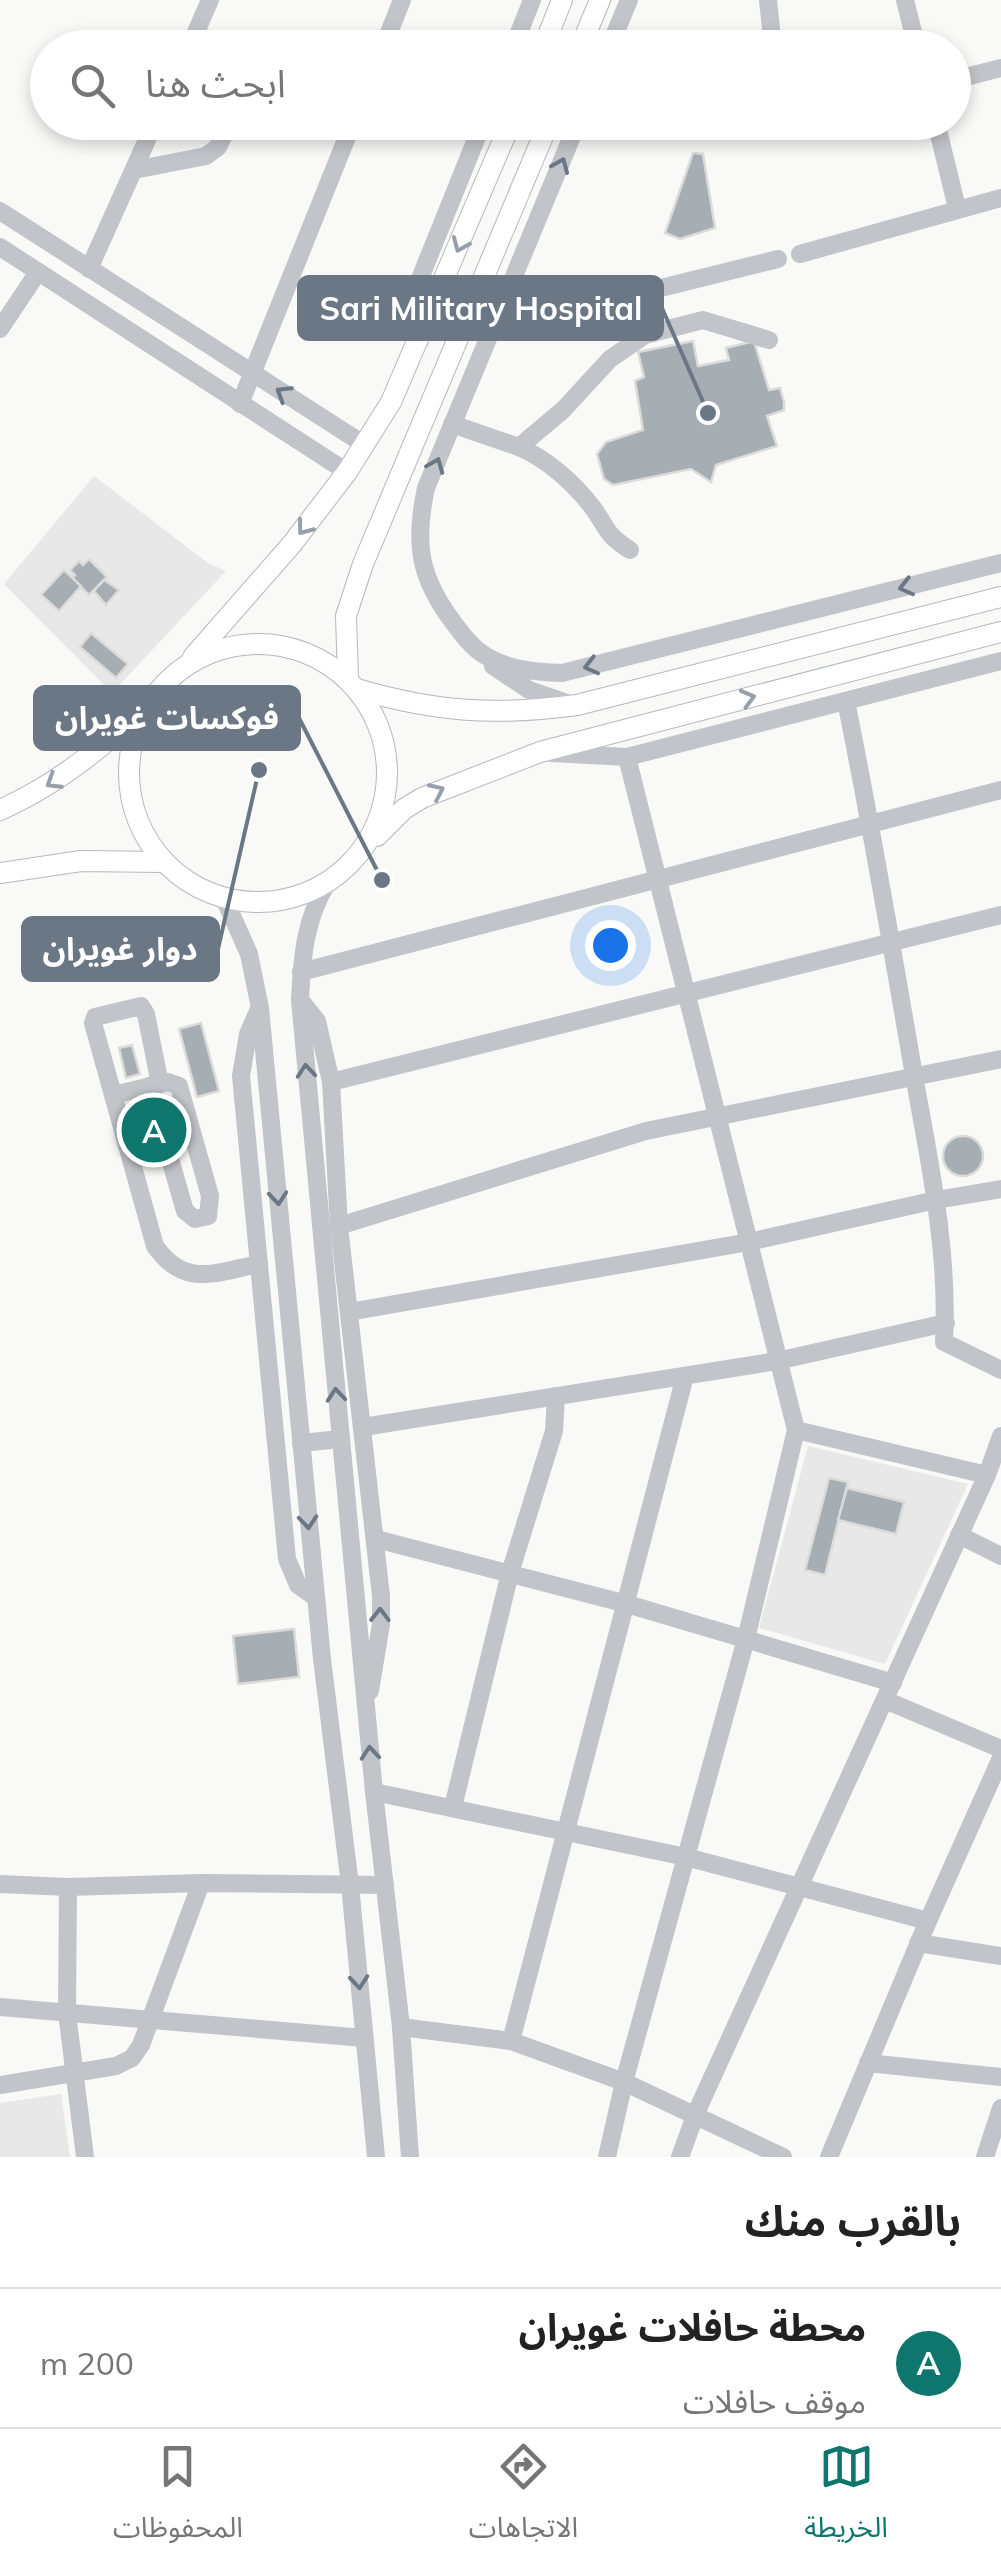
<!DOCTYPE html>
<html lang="ar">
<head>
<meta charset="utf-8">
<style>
  body { margin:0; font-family:Mulish,"Noto Sans Arabic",sans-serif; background:#f2f2f2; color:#222; direction:rtl }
  .you { position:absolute; left:610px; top:945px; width:35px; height:35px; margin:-25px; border:8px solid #fff; border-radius:50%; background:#1a73e8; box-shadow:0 0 0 15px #1a73e833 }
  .badge { display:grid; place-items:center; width:65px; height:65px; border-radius:50%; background:#0f766e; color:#fff; font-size:32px; font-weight:700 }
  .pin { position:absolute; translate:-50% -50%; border:5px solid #fff; box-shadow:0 2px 10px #0006 }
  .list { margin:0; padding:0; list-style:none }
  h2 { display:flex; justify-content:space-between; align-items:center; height:130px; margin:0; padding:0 40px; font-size:42px }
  h2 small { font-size:32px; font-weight:400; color:#767676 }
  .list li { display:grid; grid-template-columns:65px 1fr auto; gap:30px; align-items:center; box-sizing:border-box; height:140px; padding:0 40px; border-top:2px solid #e0e0e0 }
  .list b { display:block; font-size:38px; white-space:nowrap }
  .list p { margin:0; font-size:32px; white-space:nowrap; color:#767676 }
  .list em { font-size:32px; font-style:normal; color:#767676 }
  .icon { flex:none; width:55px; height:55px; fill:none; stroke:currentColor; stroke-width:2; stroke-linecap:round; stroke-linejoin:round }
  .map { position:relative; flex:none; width:1001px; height:2157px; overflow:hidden; direction:ltr }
  .search { position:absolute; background:#fff; box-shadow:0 5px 15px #0003; left:30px; right:30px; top:30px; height:110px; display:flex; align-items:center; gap:25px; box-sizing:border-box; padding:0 35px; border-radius:55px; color:#767676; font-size:38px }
  .sheet { height:270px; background:#fff }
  nav { display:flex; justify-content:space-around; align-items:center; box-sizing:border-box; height:140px; border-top:2px solid #e0e0e0; background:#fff; font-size:28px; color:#767676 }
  nav a { display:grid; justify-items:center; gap:5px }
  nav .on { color:#0f766e }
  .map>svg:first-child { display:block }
  .built { fill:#e7e8e7 }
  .building { fill:#a6adb3; stroke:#dbdbd9; stroke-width:2.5 }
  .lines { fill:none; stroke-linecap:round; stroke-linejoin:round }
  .major-casing { stroke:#b4b8bc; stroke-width:22 }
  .minor { stroke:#c1c4c8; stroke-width:18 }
  .major { stroke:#fff; stroke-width:20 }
  .oneway { stroke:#6b7785 }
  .oneway2 { stroke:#97a0aa }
  .leader { fill:none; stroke:#6b7785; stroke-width:4 }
  .callout-dot { fill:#6b7785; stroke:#fff; stroke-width:4 }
  .callout { fill:#6b7785; stroke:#6b7785; stroke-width:4 }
  .callout-label { font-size:32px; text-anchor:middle; font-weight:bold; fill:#fff }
</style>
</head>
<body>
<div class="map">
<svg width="1001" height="2157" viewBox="0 0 1001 2157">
  <rect width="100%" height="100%" fill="#f9f9f7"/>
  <g class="built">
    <path d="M94 476 208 563 226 571 112 693 4 584Z"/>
    <path d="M808 1446 968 1484 885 1664 759 1628Z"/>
    <path d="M61 2094 70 2157H0V2103Z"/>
  </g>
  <g class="building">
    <path d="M693 153 703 154 715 228 680 239 665 233Z"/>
    <path d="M693 341 698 366 729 360 726 348 754 341 769 390 780 388 784 402V410L767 416 777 446 716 465 711 482 691 469 613 485 604 479 597 454 606 442 643 430 635 381 644 377 638 352Z"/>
    <path d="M89 559 107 577 89 595 72 578 75 575 70 570 79 561 83 565Z"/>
    <path d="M64 570 81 586 59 611 41 595Z"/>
    <path d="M104 580 119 590 106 605 94 591Z"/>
    <path d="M91 633 128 664 116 678 80 647Z"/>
    <path d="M201 1023 219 1091 197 1097 179 1029Z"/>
    <path d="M132 1045 140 1074 126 1078 119 1048Z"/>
    <circle cx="963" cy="1156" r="20"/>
    <path d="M829 1478 848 1482 825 1575 805 1570Z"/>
    <path d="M847 1488 904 1502 896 1534 838 1520Z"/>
    <path d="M294 1629 299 1677 238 1684 233 1636Z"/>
  </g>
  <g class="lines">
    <defs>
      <g id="major">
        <path d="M543 48 562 0"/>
        <path d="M580 48 600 0"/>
        <circle cx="258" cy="773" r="129"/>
        <path d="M193 657 292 544 347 472 391 402 511 122"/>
        <path d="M348 679 346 616 363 564 549 122"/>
        <path d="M357 689C436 712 495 716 577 705L1001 597"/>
        <path d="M0 810C54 786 98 752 140 711"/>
        <path d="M377 836 404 809 422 798 540 752 1001 632"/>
        <path d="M0 873 81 861 164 862"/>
      </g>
    </defs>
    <use href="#major" class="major-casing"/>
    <g class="minor">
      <path d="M768 0 773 48"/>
      <path d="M905 0 917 48"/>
      <path d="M195 35 238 48"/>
      <path d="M189 48 210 0"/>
      <path d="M383 48 402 0"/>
      <path d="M513 48 532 0"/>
      <path d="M609 48 629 0"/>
      <path d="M954 80 1001 68"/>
      <path d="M578 122 426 488C414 543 419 577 453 622 462 634 473 649 486 656 508 670 537 672 562 673L1001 563"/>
      <path d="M936 122 957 208"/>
      <path d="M134 170 206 156 218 147 230 122"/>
      <path d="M0 211 365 445"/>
      <path d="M0 247 347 472"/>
      <path d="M800 254 1001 198"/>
      <path d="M89 269 155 122"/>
      <path d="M0 329 38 272"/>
      <path d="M491 330 778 259"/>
      <path d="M420 341 414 323 419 281 483 122"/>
      <path d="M240 404 353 122"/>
      <path d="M452 424 519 447 563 410 610 359 645 335 703 320 769 340"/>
      <path d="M519 447C547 459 574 483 593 508 609 530 605 534 630 550"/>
      <path d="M493 666 529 690 567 703"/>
      <path d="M846 701C871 824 892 947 913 1070 929 1160 949 1250 944 1342L1001 1370"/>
      <path d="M551 753 627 757 1001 661"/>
      <path d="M328 882C305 918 302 957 300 1000L374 1792 401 2027 410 2157"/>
      <path d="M224 898 249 954 260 1008 322 1659 350 1885 376 2157"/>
      <path d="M301 972 1001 790"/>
      <path d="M300 1000 317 1021 331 1082 339 1226 381 1596V1624L370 1691"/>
      <path d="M259 1009 248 1034 241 1076 287 1559 298 1585 316 1598"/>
      <path d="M331 1082 1001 915"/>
      <path d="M160 1084 146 1014 141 1006 95 1017 93 1023 155 1246C185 1289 216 1272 259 1264"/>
      <path d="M113 1095 168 1082 179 1086 210 1196 208 1216 195 1219 185 1211 149 1086"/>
      <path d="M339 1226 646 1131 1001 1059"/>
      <path d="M349 1312 749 1242 936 1200 1001 1189"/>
      <path d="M363 1427 777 1361 946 1323"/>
      <path d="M796 1430 987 1475"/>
      <path d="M301 1443 341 1439"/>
      <path d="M959 1535 1001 1556"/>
      <path d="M376 1539 627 1604 893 1683"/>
      <path d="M885 1700 1001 1749"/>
      <path d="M374 1792 686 1857 928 1921"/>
      <path d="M453 1807 510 1573 554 1431 556 1396"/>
      <path d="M0 1884 68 1887 201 1883 385 1885"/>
      <path d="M68 1887 67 2013 85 2157"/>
      <path d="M918 1943 1001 1956"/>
      <path d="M0 2007 364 2038"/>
      <path d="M401 2027 511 2041 624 2082 783 2157"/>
      <path d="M511 2041 685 1376"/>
      <path d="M868 2063 1001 2077"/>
      <path d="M0 2085 116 2066 132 2058 141 2045 201 1883"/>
      <path d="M607 2157 624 2082 746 1639 796 1430 627 757"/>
      <path d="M680 2157 696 2113 987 1475 1001 1436"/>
      <path d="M829 2157 928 1921 1001 1758"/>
      <path d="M985 2157 1001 2108"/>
    </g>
    <use href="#major" class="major"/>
  </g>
  <defs><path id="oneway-chevron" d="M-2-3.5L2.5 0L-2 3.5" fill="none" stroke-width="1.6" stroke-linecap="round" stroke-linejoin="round" transform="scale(2.5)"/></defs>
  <g class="oneway">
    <use href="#oneway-chevron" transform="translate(561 165) rotate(-67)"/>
    <use href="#oneway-chevron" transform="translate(283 393) rotate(-148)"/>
    <use href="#oneway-chevron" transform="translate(436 465) rotate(-68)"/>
    <use href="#oneway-chevron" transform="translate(906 587) rotate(166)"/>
    <use href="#oneway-chevron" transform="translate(591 666) rotate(166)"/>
    <use href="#oneway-chevron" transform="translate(306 1071) rotate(-95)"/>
    <use href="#oneway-chevron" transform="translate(278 1198) rotate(85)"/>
    <use href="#oneway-chevron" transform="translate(336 1395) rotate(-95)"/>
    <use href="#oneway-chevron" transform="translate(308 1522) rotate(85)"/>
    <use href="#oneway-chevron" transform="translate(380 1615) rotate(-89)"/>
    <use href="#oneway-chevron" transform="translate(370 1753) rotate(-95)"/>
    <use href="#oneway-chevron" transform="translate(359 1982) rotate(85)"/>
  </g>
  <g class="oneway2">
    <use href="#oneway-chevron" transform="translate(460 245) rotate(113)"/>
    <use href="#oneway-chevron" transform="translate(304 528) rotate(127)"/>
    <use href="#oneway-chevron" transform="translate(748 698) rotate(-15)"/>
    <use href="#oneway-chevron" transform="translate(53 782) rotate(148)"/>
    <use href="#oneway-chevron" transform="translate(437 791) rotate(-25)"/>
  </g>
  <path class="leader" d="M708 413L662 308M382 880L299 718M259 770L218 949"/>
  <g class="callout-dot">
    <circle cx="708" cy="413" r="10"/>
    <circle cx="382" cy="880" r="10"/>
    <circle cx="259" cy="770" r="10"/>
  </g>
  <g class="callout">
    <rect x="299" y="277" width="363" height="62" rx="10"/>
    <rect x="35" y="687" width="264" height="62" rx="10"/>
    <rect x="23" y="918" width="195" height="62" rx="10"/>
  </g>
  <g class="callout-label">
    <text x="481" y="320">Sari Military Hospital</text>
    <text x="167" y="729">فوكسات غويران</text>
    <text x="120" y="960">دوار غويران</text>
  </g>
</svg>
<div class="you"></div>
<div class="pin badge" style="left:154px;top:1130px">A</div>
<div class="search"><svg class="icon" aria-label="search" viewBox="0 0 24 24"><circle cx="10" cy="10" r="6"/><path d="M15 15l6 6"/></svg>ابحث هنا</div>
</div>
<section class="sheet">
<h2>بالقرب منك<small></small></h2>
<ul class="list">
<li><span class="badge">A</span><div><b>محطة حافلات غويران</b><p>موقف حافلات</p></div><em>200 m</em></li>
</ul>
</section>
<nav>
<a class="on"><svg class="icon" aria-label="map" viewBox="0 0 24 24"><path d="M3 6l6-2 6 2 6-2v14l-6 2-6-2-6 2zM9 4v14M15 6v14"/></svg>الخريطة</a>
<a><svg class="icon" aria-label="directions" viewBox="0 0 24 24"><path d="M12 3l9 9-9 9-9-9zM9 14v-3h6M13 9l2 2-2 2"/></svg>الاتجاهات</a>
<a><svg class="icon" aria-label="saved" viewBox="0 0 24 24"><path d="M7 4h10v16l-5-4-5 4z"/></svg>المحفوظات</a>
</nav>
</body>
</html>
